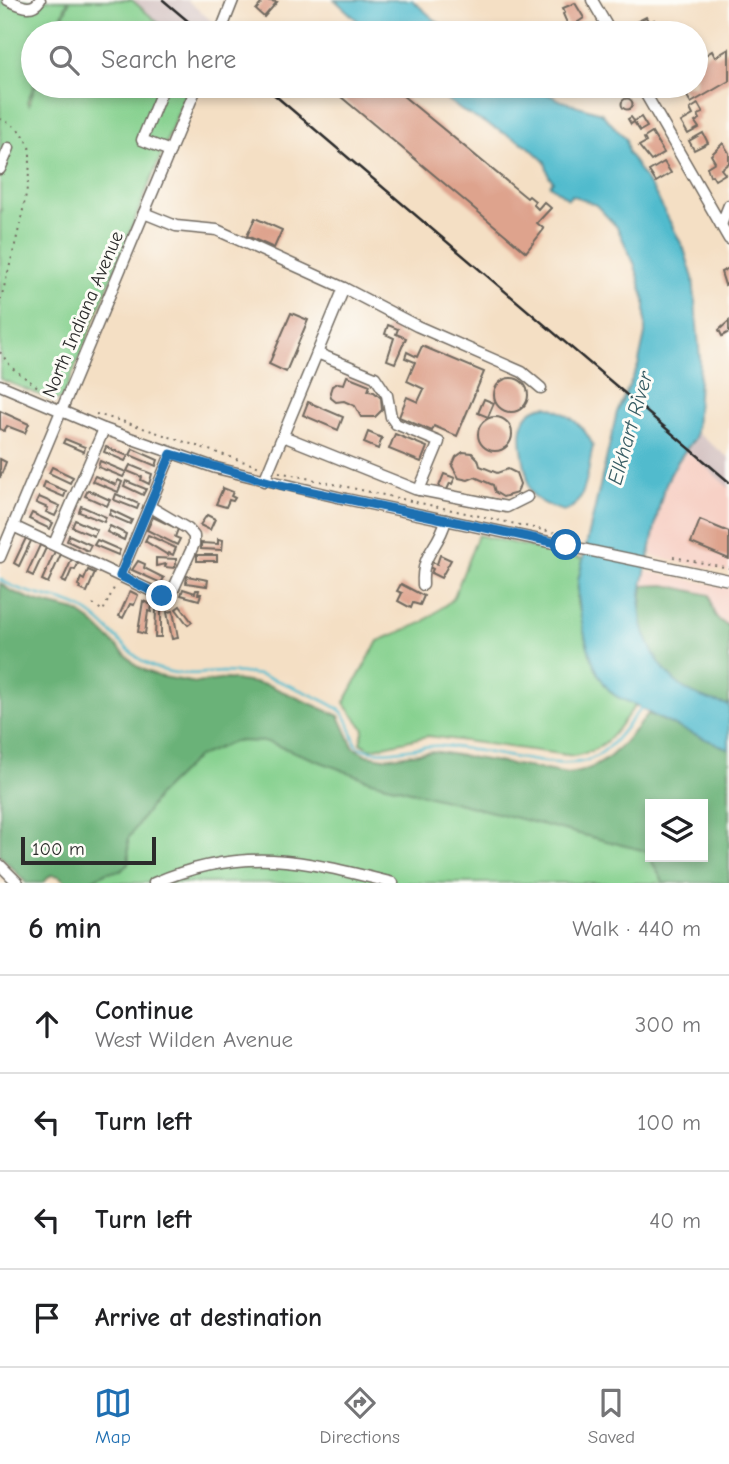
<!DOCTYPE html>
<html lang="en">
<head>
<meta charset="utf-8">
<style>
  body { margin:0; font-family:"Comic Neue",sans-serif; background:#f6f6f6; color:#202124 }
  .controls { position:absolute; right:21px; bottom:21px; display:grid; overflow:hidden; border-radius:0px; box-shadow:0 4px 10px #0003 }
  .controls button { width:63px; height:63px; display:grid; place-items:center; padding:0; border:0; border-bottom:2px solid #e0e0e0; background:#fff; color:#202124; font:35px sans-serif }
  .scale { position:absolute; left:21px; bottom:18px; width:135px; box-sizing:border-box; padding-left:7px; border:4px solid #2b2b2b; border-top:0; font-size:19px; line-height:24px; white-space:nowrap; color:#2b2b2b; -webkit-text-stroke:5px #fdfcf7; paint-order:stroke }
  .stop { position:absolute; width:21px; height:21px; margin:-16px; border:5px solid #1f6fb2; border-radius:50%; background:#fff }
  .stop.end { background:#1f6fb2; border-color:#fff; box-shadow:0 2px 7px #0008 }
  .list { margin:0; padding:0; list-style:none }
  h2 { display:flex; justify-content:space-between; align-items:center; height:91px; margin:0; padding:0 28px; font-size:30px }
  h2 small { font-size:23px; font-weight:400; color:#757577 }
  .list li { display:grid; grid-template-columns:46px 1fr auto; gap:21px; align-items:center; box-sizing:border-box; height:98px; padding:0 28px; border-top:2px solid #e0e0e0 }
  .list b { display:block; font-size:26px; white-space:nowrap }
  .list p { margin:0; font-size:23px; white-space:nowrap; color:#757577 }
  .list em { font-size:23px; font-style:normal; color:#757577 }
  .icon { flex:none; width:38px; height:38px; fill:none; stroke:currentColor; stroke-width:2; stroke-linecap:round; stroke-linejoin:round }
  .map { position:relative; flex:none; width:729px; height:883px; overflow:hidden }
  .search { position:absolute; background:#fff; box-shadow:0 4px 10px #0003; left:21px; right:21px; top:21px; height:77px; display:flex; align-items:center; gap:18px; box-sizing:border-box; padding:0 24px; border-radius:38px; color:#757577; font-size:26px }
  .sheet { height:483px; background:#fff }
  nav { display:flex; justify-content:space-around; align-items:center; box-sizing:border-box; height:98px; border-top:2px solid #e0e0e0; background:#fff; font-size:19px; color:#757577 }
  nav a { display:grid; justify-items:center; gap:4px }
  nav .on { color:#1f6fb2 }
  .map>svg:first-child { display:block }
  .built { fill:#f7d1c6 }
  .industrial { fill:#d2bfbf }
  .green { fill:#84d08d; stroke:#587e5c; stroke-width:2 }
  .forest { fill:#6bb278; stroke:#4b6e52; stroke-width:2; fill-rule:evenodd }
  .water { fill:#51bbcd; stroke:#3e737c; stroke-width:2 }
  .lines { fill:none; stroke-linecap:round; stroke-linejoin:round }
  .stream { stroke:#51bbcd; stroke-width:2.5 }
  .building { fill:#dea38d }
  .minor-casing { stroke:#716a61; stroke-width:13 }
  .path { stroke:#716a61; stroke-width:2; stroke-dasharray:2 5; stroke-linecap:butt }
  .minor { stroke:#fff; stroke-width:10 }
  .rail { stroke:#2b2b2b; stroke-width:2.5 }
  .route { stroke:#1f6fb2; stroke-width:9 }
  .labels { text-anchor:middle; stroke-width:6; stroke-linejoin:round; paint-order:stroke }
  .street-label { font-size:19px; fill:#2b2b2b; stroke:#fdfcf7 }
  .water-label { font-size:21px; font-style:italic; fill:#385d64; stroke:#fdfcf7 }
</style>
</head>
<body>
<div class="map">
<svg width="729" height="883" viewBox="0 0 729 883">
  <rect width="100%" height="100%" fill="#fdfcf7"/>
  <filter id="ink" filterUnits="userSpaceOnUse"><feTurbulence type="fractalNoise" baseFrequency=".0143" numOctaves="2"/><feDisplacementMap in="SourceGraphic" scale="14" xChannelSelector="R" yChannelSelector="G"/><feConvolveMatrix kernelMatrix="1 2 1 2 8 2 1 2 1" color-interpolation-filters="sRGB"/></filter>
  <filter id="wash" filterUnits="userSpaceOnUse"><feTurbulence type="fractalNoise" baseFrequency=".00686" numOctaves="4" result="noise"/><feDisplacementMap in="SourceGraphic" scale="28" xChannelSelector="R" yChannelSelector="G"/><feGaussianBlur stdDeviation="1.57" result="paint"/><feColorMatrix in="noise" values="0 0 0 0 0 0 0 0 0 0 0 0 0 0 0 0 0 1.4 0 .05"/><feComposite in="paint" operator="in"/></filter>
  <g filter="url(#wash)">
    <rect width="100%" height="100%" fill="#f4dfc4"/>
    <g class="built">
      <path d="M686 450 729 488V572L651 556 660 498 667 481Z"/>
      <path d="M646 571 729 588V705L643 586Z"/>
    </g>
    <g class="industrial">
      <path d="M132 0H187L215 24 211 33H170Z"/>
      <path d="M696 432 729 458V488L686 450 695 438Z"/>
    </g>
    <g class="green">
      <path d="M0 0H68L55 33H33L34 86 27 102 29 105 35 86H189L64 395 61 399 54 401 0 379V214L2 209 0 211Z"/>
      <path d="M70 0H132L170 33H56Z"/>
      <path d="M478 535 583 559 578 581 577 604 583 618 590 655 612 693 636 705C614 731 610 749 574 756L428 736 371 749 360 743 364 729 344 703 378 641 422 623 453 599Z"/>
      <path d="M233 738 269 739 649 848 650 857 667 883H91C126 842 150 788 193 755 203 747 220 743 233 738Z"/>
    </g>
    <g class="forest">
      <path d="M0 583 11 591 35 601 76 611 92 622 138 667 158 676 196 683 227 679 268 685 339 716 353 747 367 755 384 758 433 751 568 774C609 768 624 743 648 714L729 749V883H664L646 851 371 781 268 742 235 741 197 757 159 794 128 839 129 862 121 871 107 872 86 883H67L59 876 51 875 42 883H26L0 855ZM650 804H703V857H650Z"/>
      <path d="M665 585 710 595C712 611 714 620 729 626V705C713 702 696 697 682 689 660 676 641 638 641 613 641 604 642 595 643 586Z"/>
    </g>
    <g class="water">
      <path d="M335 0H412L450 33H371Z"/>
      <path d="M429 86H531L562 101 601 113 626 139 628 153 656 195 684 249 693 278 700 360 696 432 695 438C661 480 661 496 651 547 646 569 638 594 641 616 642 629 647 641 653 652 672 686 691 697 729 705V749C699 736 668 725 641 708 632 702 619 700 612 693 589 671 577 611 578 581L617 412 638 366 645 334V302L635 265 617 227 596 205 572 195 568 199 550 185 553 181 549 176 545 162 527 145 462 111Z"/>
      <path d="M547 406C567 413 585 426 593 446 588 466 588 505 564 511 554 508 536 502 531 492 528 487 528 480 527 475 522 453 510 409 547 406Z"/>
    </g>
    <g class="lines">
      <path class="stream" d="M0 579C27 598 63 595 89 613 114 630 130 660 159 669 184 677 197 673 222 672 234 672 247 673 259 675 274 678 332 702 342 712 351 722 351 735 357 746 382 760 415 744 442 746 483 748 548 770 585 761 609 755 627 724 642 707"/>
    </g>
    <g id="blocks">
      <g class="building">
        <path d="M264 0 277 2 264 17 256 10Z"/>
        <path d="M575 3 584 18 578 22 577 29 571 32 563 14 565 12 563 8Z"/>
        <path d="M646 17 649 23 654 20 657 26 645 33H630L626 27Z"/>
        <path d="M332 24 342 33H318L324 25 328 29Z"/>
        <path d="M729 49V81L691 103 681 86H696V61L712 51 715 57Z"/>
        <path d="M328 86H391L527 198 529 196 535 201 533 204 538 209 544 202 551 208 537 223 544 229 526 252Z"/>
        <circle cx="627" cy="104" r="5.5"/>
        <path d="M698 104 703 113 698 115 700 119 695 122 699 128 688 134 681 122 693 115 690 109Z"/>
        <path d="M631 117 634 121 641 117 647 127 640 131 634 122 631 124 628 119Z"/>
        <path d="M652 133 664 153 651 161 639 146 646 142 644 138Z"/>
        <path d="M703 133 708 143 694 150 689 141Z"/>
        <path d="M723 143 729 153V163L721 169 725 174 715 180 712 175 710 176 707 167 715 162 711 155Z"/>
        <path d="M664 162 671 173 656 182 649 171Z"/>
        <path d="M255 218 282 230 274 248 247 236Z"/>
        <path d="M729 268V283L725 285 721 272Z"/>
        <path d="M291 313 308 320 286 372 269 364Z"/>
        <path d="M729 321V332L722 336 719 330Z"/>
        <path d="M388 325 398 329 396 334 406 338 395 363 387 360 394 338 385 334Z"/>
        <path d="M422 346 484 372 457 436 434 426 432 431 399 417 407 397 418 402 424 389 407 381 415 362 405 358 407 352 417 357Z"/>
        <path d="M347 376 370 385 368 391 374 392 381 398 382 410 375 417H361L355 406 344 401 336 402 331 398 330 392 332 386 338 383 344 384Z"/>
        <circle cx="511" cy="395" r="17"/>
        <path d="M484 399 494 403 488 417 478 413Z"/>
        <path d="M308 402 343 417 338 430 303 415Z"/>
        <path d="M0 411 29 424 25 433 7 426 4 431 0 429Z"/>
        <circle cx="495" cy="434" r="17"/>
        <path d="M368 432 382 438 378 449 364 443Z"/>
        <path d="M395 434 427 447 421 462 389 449Z"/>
        <path d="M65 439 85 447 84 452 63 443Z"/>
        <path d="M106 447 128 456 125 461 104 452Z"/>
        <path d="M133 449 158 460 156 466 130 455Z"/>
        <path d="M463 452 472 453 478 459 480 466 497 473 508 469 516 473 520 484 517 493 503 497 495 492 493 485 475 477 468 480 459 478 452 466 456 457Z"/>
        <path d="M0 459 6 462 0 478Z"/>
        <path d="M100 461 126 472 123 477 98 467Z"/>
        <path d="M130 465 152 474 149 484 141 480 142 477 127 471Z"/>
        <path d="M52 467 73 477 70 483 49 473Z"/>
        <path d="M444 474 455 478 452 484 450 483 446 492 438 489Z"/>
        <path d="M95 476 116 485 118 480 122 482 118 492 92 481Z"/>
        <path d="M126 481 146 489 143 495 124 486Z"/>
        <path d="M45 482 66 491 64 497 43 488Z"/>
        <path d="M223 488 233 492 231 496 235 498 233 501 229 500 226 507 216 504Z"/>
        <path d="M88 490 110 500 107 506 85 496Z"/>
        <path d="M116 494 139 504 137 509 114 500Z"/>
        <path d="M39 497 60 506 55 516 46 512 48 508 36 503Z"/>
        <path d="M81 506 106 517 104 522 79 512Z"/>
        <path d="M111 510 132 520 130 524 109 515Z"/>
        <path d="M32 513 53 523 50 529 29 519Z"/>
        <path d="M207 515 215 519 210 530 200 525Z"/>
        <path d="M153 517 178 529 175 537 180 539 177 545 147 530Z"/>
        <path d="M75 520 97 530 94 536 72 527Z"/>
        <path d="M700 520 729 532V559L691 543Z"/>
        <path d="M110 526 126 534 124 540 107 532Z"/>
        <path d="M69 535 91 545 88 551 67 541Z"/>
        <path d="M148 535 176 548 173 555 169 553 168 555 145 541Z"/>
        <path d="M26 538 31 541 19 566 14 563Z"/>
        <path d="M218 539 223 540 222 550 201 549V543L218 544Z"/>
        <path d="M97 540 120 550 118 555 94 545Z"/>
        <path d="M40 545 46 548 33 576 27 573Z"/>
        <path d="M55 551 61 554 48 583 42 580Z"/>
        <rect x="197" y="555" width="20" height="6"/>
        <path d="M440 555 451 560 441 578 431 573 433 569 429 567 431 562 437 564Z"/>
        <path d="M156 558 176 559V564L174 568 165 567 166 564 156 566Z"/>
        <path d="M72 559 78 564 75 570 72 569 66 583 62 581Z"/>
        <path d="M138 561 145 564 144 568 164 578 161 583 132 570Z"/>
        <path d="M88 570 95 573 87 592 79 589 80 586 78 585 81 578 84 580Z"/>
        <path d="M187 576 208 580 207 586 186 583Z"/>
        <path d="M401 584 424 596 420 605 413 603 411 608 398 601 402 593 397 591Z"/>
        <path d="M183 589 195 593 196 590H199L198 594H201L199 600 181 595Z"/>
        <path d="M130 591 138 595 134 605 130 604 123 618 119 616Z"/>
        <path d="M143 601 152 605 151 612 148 611 145 634 138 632Z"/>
        <path d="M180 606 192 622 188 625 176 609Z"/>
        <path d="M156 610H161V637H155Z"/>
        <path d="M173 611 178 638 172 639 167 612Z"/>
      </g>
    </g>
  </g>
  <g filter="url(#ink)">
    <use href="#blocks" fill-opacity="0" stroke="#716a61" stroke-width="2"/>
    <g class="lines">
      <defs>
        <g id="minor">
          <path d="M8 0C20 5 31 13 40 0"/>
          <path d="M592 0 611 33"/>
          <path d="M220 33 233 0"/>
          <path d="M164 86 142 140 170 151"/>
          <path d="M641 86 729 239"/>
          <path d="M0 169 9 148"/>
          <path d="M144 213 176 226 217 230 344 288 417 326 522 372 541 388"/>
          <path d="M721 225 729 205"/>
          <path d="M317 353 375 377 387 395 391 417 396 424 439 442 419 490"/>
          <path d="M0 385 104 429 216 468 346 499 729 580"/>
          <path d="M283 436 415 489 507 507 527 497"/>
          <path d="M264 481 344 288"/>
          <path d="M13 526 158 594 167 596 173 590 194 544V536L188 529 149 506"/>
          <path d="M54 544 104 429"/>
          <path d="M0 557 197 86"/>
          <path d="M120 576 171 454"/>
          <path d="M423 585C421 552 438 550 446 520"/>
          <path d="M0 865 18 883"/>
          <path d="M154 883C243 845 302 860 393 883"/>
        </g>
      </defs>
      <use href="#minor" class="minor-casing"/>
      <g class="path">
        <path d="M0 119C11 123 23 131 28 143 38 167 8 272 0 302"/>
        <path d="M0 352 12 368 46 393"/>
        <path d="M96 414 125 422 260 467"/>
        <path d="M279 472 561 534"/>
        <path d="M673 557 729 568"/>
        <path d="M93 604 103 611 115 586"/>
      </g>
      <use href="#minor" class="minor"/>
      <g class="rail">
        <path d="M163 0 202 33"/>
        <path d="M264 86 729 482"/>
      </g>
    </g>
  </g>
  <g class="lines" filter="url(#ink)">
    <path class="route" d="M162 596 120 576 171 454 280 485 566 545"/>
  </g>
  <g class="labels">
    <g class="street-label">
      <text transform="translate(82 314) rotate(-67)" y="7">North Indiana Avenue</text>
    </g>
    <g class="water-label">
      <text transform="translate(630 428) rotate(-74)" y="7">Elkhart River</text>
    </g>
  </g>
</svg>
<div class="controls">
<button><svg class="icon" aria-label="layers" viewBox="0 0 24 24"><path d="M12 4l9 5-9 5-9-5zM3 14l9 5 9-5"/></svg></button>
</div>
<div class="scale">100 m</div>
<div class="stop" style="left:566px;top:545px"></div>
<div class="stop end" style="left:162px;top:596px"></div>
<div class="search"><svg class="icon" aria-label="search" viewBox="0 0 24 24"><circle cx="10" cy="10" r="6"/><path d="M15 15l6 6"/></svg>Search here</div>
</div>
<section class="sheet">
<h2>6 min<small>Walk · 440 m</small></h2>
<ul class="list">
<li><svg class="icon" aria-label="ahead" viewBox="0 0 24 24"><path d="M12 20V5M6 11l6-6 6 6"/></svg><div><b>Continue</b><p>West Wilden Avenue</p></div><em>300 m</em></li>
<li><svg class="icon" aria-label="left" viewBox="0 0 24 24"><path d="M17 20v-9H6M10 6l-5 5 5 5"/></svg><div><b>Turn left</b></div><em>100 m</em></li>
<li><svg class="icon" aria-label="left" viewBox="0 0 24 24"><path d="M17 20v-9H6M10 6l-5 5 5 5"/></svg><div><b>Turn left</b></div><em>40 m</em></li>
<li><svg class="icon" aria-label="arrive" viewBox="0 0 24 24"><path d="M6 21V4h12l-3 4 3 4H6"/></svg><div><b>Arrive at destination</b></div></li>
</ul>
</section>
<nav>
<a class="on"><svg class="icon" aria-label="map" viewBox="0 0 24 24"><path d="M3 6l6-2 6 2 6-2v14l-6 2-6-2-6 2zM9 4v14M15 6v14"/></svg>Map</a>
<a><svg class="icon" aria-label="directions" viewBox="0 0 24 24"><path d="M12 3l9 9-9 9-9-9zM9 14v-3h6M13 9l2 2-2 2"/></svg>Directions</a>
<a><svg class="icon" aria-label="saved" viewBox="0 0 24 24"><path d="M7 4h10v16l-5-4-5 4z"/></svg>Saved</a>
</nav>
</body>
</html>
